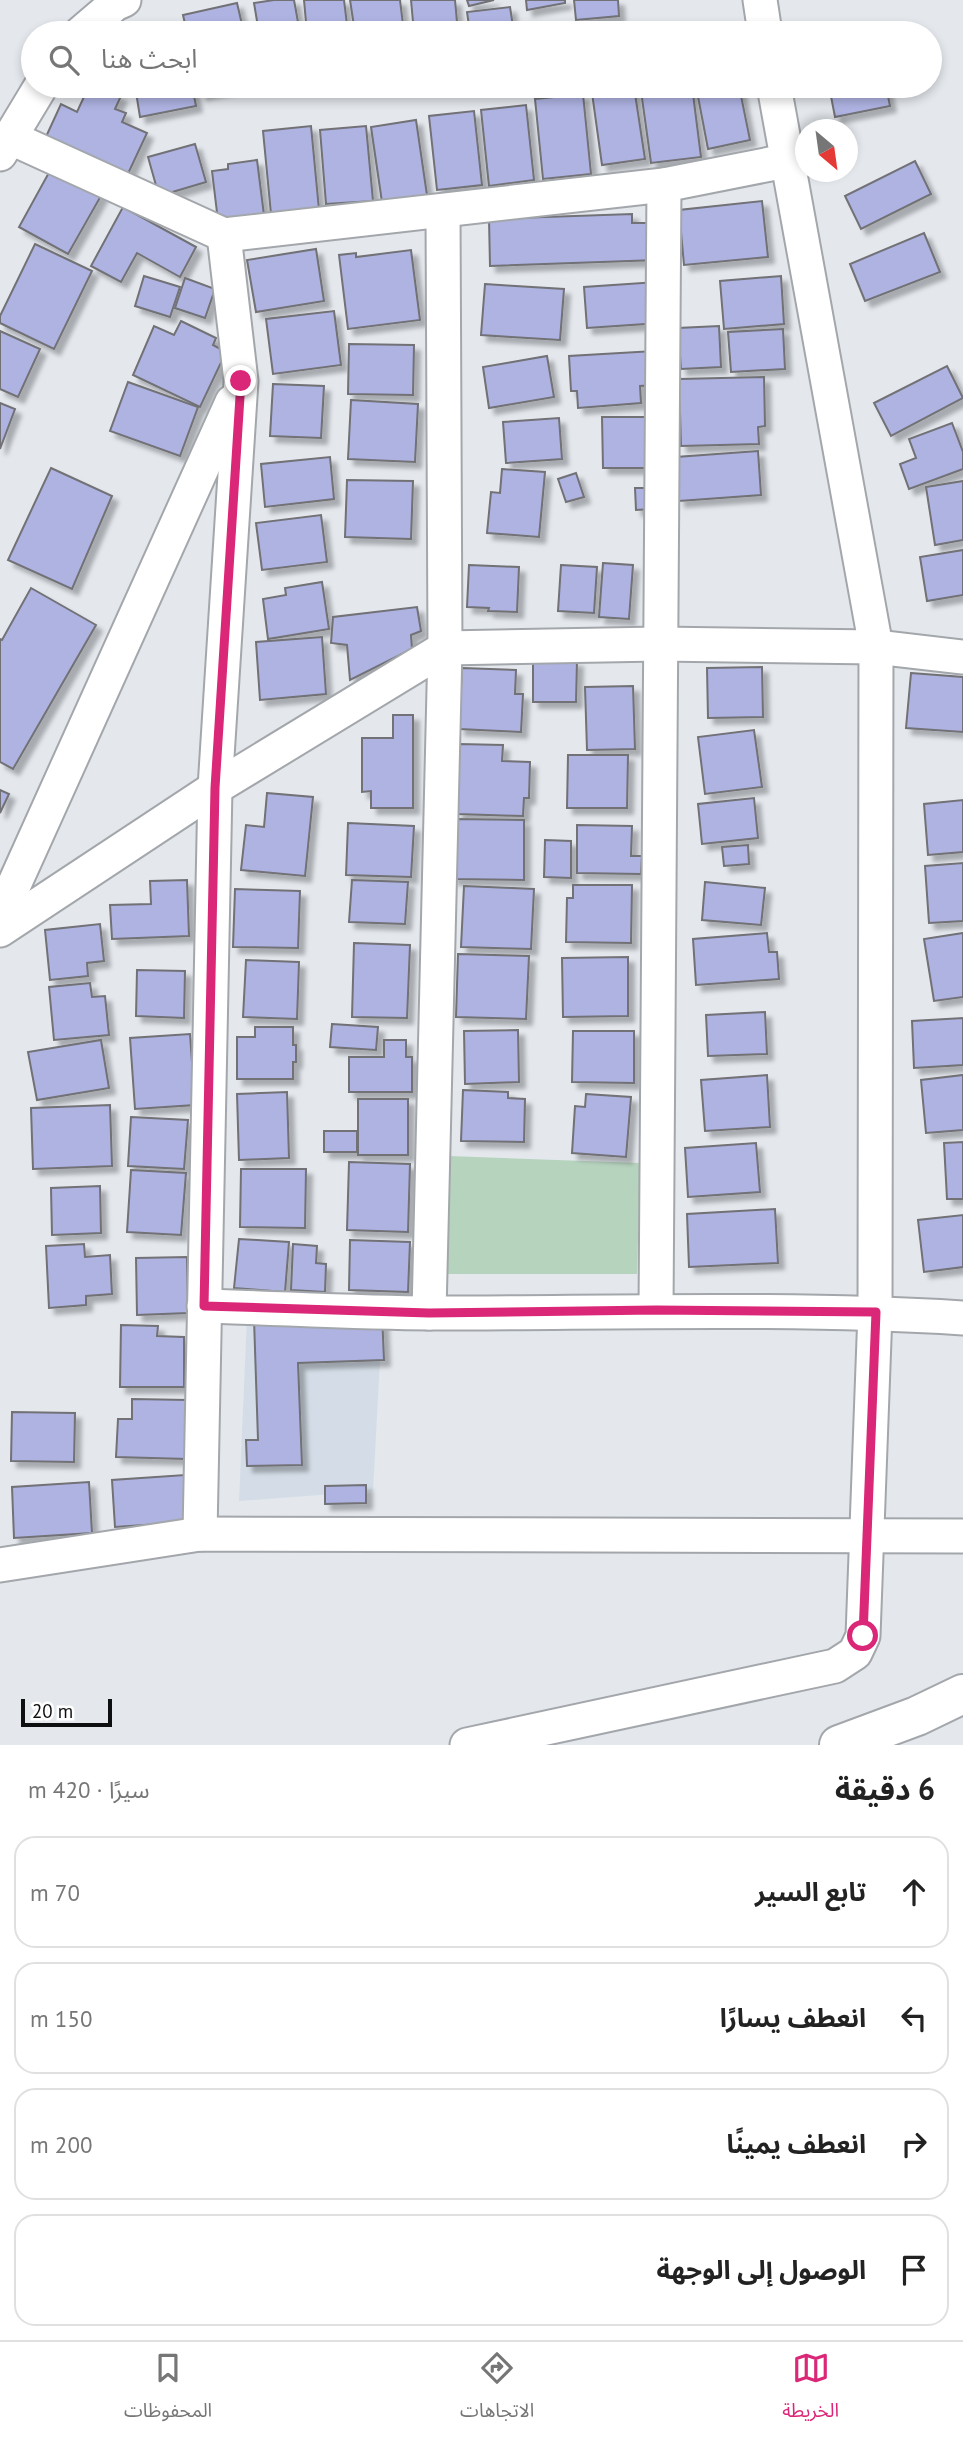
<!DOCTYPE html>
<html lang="ar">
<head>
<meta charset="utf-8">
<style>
  body { margin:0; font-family:"PT Sans","Noto Sans Arabic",sans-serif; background:#f6f6f6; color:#222; direction:rtl }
  .compass { position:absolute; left:795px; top:119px; width:63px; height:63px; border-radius:50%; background:#fff; box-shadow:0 4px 10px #0003; rotate:151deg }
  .scale { position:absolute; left:21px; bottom:18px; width:91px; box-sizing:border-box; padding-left:7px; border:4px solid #0e0f11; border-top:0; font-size:19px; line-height:24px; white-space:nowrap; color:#0e0f11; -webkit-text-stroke:5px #fff; paint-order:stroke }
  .stop { position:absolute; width:21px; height:21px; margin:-16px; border:5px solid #db2777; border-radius:50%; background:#fff }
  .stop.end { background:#db2777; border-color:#fff; box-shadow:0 2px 7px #0008 }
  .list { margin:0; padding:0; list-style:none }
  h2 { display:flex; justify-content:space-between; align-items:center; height:91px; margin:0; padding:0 28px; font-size:30px }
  h2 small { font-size:23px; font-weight:400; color:#767676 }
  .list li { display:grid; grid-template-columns:46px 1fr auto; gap:21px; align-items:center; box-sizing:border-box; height:112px; margin:0 14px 14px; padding:0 14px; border:2px solid #e0e0e0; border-radius:21px }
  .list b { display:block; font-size:26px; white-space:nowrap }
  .list em { font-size:23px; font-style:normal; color:#767676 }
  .icon { flex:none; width:38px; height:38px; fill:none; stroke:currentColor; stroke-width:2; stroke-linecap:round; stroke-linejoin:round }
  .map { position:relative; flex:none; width:963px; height:1745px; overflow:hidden; direction:ltr }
  .search { position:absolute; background:#fff; box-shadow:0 4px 10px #0003; left:21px; right:21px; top:21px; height:77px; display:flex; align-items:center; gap:18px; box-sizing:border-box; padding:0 24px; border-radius:38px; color:#767676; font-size:26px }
  .sheet { height:595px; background:#fff }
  nav { display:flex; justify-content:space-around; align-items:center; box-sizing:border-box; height:98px; border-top:2px solid #e0e0e0; background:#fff; font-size:19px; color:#767676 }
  nav a { display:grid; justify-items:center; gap:4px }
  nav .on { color:#db2777 }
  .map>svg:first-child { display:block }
  .built { fill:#d4dde7 }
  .green { fill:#b6d3be }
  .building { fill:#aeb3e2; stroke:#717176; stroke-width:2; filter:url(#shadow) }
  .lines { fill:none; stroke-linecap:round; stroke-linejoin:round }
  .minor-casing { stroke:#a3a7ab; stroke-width:37 }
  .primary-casing { stroke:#a3a7ab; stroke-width:42 }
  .minor { stroke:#fff; stroke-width:33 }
  .primary { stroke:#fff; stroke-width:38 }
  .route { stroke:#db2777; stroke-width:9 }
</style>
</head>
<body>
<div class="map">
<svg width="963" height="1745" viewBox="0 0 963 1745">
  <defs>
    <filter id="shadow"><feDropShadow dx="6" dy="6" stdDeviation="2" flood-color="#0004"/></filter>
  </defs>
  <rect width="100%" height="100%" fill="#e4e8ed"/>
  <path class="built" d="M247 1316 382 1323 373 1491 239 1501Z"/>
  <path class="green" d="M449 1156 640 1163 637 1274H445Z"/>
  <g class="building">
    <path d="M274 0H294L300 33H259L254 3Z"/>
    <path d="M304 0H344L348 33H307Z"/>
    <path d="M350 0H400L404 33H355Z"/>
    <path d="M411 0H455L458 33H414Z"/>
    <path d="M467 0H494L469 6Z"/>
    <path d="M526 0H565V3L527 10Z"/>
    <path d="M574 0H618L619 16 576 20Z"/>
    <path d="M237 3 244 33H187L183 15Z"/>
    <path d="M510 7 514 33H470L467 12Z"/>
    <path d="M181 25 183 33H162L161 28Z"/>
    <path d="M89 86H97L121 96 115 109 126 113 122 122 147 133 126 178 44 141 61 104 77 112Z"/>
    <path d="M135 86H192L196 106 140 117Z"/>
    <path d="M199 86H240L201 94Z"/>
    <path d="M692 86 701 157 651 163 641 91Z"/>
    <path d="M696 86H739L750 140 708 149Z"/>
    <path d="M829 86H886L890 106 835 117Z"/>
    <path d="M634 87 645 159 602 165 592 93Z"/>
    <path d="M583 94 591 174 543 179 535 99Z"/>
    <path d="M526 105 534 180 489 186 481 110Z"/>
    <path d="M474 111 482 185 437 190 429 116Z"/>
    <path d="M416 120 428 202 383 209 371 127Z"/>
    <path d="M311 126 319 210 271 214 263 131Z"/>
    <path d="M366 126 373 201 326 204 320 130Z"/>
    <path d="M195 144 206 182 159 196 148 157Z"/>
    <path d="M257 160 265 223 219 229 212 171 228 169V164Z"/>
    <path d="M915 161 931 194 861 229 845 196Z"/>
    <path d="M52 167 102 194 68 254 19 227Z"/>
    <path d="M762 201 768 257 684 265 679 210Z"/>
    <path d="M123 207 196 247 180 277 137 253 121 282 91 266Z"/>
    <path d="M632 214V223H656L657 260 490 266 489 219Z"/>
    <path d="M924 233 940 272 865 301 850 264Z"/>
    <path d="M35 244 92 271 54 349 0 323V316Z"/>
    <path d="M316 249 324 301 256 312 247 260Z"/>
    <path d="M411 250 420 320 348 329 339 255 356 253V257Z"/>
    <path d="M144 276 180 287 170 317 135 306Z"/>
    <path d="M781 276 784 324 724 329 720 281Z"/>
    <path d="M185 278 215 289 205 318 175 308Z"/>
    <path d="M657 282 660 323 587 328 584 287Z"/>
    <path d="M485 284 564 289 560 340 481 335Z"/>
    <path d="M334 311 341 365 273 374 266 319Z"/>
    <path d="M181 321 216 338 213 345 226 352 200 407 133 375 154 326 174 335Z"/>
    <path d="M719 326 721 367 681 369 678 328Z"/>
    <path d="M783 329 785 369 731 372 728 332Z"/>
    <path d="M0 331 40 349 18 397 0 389Z"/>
    <path d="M349 344 414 345 413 395 348 394Z"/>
    <path d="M654 351 656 385 640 386 641 403 578 408 577 391H571L569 356Z"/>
    <path d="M547 356 554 397 489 408 483 367Z"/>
    <path d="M947 366 963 398 891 436 874 403Z"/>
    <path d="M764 377 765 426 758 427 759 444 681 446 679 379Z"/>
    <path d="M128 382 198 407 180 456 110 431Z"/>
    <path d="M273 384 324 386 321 438 270 436Z"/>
    <path d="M351 400 418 404 415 462 348 459Z"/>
    <path d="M0 403 15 409 0 449Z"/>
    <path d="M602 417H654V468H603Z"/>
    <path d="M559 418 562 459 506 463 503 422Z"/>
    <path d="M952 423 963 452V469L909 489 900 464 916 458 909 439Z"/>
    <path d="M758 451 761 495 679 501 676 457Z"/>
    <path d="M330 457 334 499 265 507 261 464Z"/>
    <path d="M51 468 112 496 72 589 8 560Z"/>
    <path d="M502 469 545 472 539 537 487 533 491 492 500 493Z"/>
    <path d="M576 473 584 497 566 502 558 479Z"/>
    <path d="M347 480 413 481 411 539 345 537Z"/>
    <path d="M963 481V540L935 545 926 487Z"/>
    <path d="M635 488H652V509L636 510Z"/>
    <path d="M321 515 327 562 262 570 256 523Z"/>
    <path d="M963 550V595L927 601 920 557Z"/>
    <path d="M603 563 633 565 629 619 599 617Z"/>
    <path d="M469 565 519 567 517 612 488 611 489 608 467 607Z"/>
    <path d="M561 565 597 567 594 613 558 611Z"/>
    <path d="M322 582 329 629 268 639 263 599 286 595 285 588Z"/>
    <path d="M31 588 96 625 13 769 0 762V639L2 640Z"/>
    <path d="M417 607 421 631 411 635 412 649 350 680 347 645 331 643 333 617Z"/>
    <path d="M322 637 326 694 260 700 256 642Z"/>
    <path d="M533 661H577L576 702H533Z"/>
    <path d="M762 667 763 717 708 718 707 668Z"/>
    <path d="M462 668 516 670 515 694H523L521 732 459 729Z"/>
    <path d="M911 673 963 677V732L906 728Z"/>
    <path d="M633 686 635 749 587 750 585 687Z"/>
    <path d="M393 715H413V808H371V791L362 792V738H393Z"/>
    <path d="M754 730 762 787 705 794 698 737Z"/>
    <path d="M459 744 503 745 502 761 530 762 529 798H524L523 816 457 814Z"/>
    <path d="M568 755H628L627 808H567Z"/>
    <path d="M0 790 9 794 0 813Z"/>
    <path d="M267 793 313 797 305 876 241 870 246 825 264 827Z"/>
    <path d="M754 798 758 838 702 844 698 804Z"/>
    <path d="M963 800V852L928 855 924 804Z"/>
    <path d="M453 819 524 820V880L452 879Z"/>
    <path d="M348 823 414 826 411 877 346 875Z"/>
    <path d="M577 825 632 826 631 856H642L641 874 577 873Z"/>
    <path d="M545 840 571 841V878L544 877Z"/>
    <path d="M748 845 749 864 724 866 722 847Z"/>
    <path d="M963 863V921L929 923 925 866Z"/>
    <path d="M187 880 189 936 112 939 110 905 151 904 150 881Z"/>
    <path d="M352 880 408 882 405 924 349 922Z"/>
    <path d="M705 882 765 888 761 925 702 920Z"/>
    <path d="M573 885H632L631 943 566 942 567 898H573Z"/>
    <path d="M464 886 534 889 531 949 461 947Z"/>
    <path d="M235 889 300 891 298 948 233 947Z"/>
    <path d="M100 924 104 961 87 963 88 976 50 980 45 930Z"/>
    <path d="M767 933 769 952H777L779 979 696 985 693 939Z"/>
    <path d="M963 933V997L934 1001 924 939Z"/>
    <path d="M354 943 410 945 407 1018 352 1017Z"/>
    <path d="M458 954 529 956 526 1019 456 1017Z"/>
    <path d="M628 957V1016L563 1017 562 958Z"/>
    <path d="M246 960 299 962 297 1019 243 1017Z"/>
    <path d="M137 970 185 971 184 1018 136 1016Z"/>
    <path d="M90 983 92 997 105 996 109 1035 54 1040 49 987Z"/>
    <path d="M765 1012 767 1054 708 1056 706 1015Z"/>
    <path d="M963 1018V1065L914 1068 912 1021Z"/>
    <path d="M332 1024 378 1027 376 1050 330 1047Z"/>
    <path d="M255 1027H293V1045H296V1062H293V1079H237V1037H255Z"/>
    <path d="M518 1030 519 1082 465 1084 464 1031Z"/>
    <path d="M573 1031H634V1083L572 1082Z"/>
    <path d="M190 1034 195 1105 135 1109 130 1038Z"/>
    <path d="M101 1040 109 1088 37 1100 28 1052Z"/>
    <path d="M384 1040H406V1057H412V1092H349V1057H384Z"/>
    <path d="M767 1075 770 1127 705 1131 701 1080Z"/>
    <path d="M963 1075V1130L926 1133 921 1080Z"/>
    <path d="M463 1090 508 1092V1098L525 1099 524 1142 461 1141Z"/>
    <path d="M287 1092 289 1158 239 1160 237 1094Z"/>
    <path d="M586 1094 631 1097 626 1157 572 1153 575 1106 585 1107Z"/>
    <rect x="358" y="1099" width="50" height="56"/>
    <path d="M110 1105 112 1166 33 1169 31 1108Z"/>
    <path d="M131 1117 188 1120 184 1169 128 1166Z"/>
    <rect x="324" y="1131" width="33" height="21"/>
    <path d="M963 1142V1199H947L944 1143Z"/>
    <path d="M756 1143 760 1192 688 1197 685 1148Z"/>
    <path d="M349 1162 410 1164 408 1232 347 1230Z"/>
    <path d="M241 1169H306L305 1228 240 1227Z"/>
    <path d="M131 1170 186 1173 181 1235 127 1232Z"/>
    <path d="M100 1186 101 1233 52 1235 51 1188Z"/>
    <path d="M775 1209 778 1263 689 1267 687 1214Z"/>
    <path d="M963 1215V1267L924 1272 918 1220Z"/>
    <path d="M239 1239 289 1242 285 1292 234 1288Z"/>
    <path d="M350 1240 410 1242 408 1292 349 1290Z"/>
    <path d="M84 1244 85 1257 110 1255 112 1294 86 1296V1305L49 1308 46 1246Z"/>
    <path d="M293 1244 317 1246 316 1263 326 1264 325 1292 291 1290Z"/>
    <path d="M187 1257 188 1313 137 1315 136 1258Z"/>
    <path d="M382 1314 384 1360 298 1363 302 1465 247 1466 246 1440H258L254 1319Z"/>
    <path d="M121 1325 158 1326 157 1336 184 1337V1387H120Z"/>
    <path d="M132 1399 189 1400 187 1459 116 1457 118 1419H132Z"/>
    <path d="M12 1412 75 1413 74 1462 11 1461Z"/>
    <path d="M185 1475 188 1522 115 1527 112 1480Z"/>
    <path d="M89 1482 92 1533 14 1538 12 1487Z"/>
    <path d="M366 1485V1503L325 1504V1486Z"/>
  </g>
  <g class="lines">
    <defs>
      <g id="minor">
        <path d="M760 0 765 33"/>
        <path d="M81 33 115 4 124 0"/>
        <path d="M9 137 224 235 664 185 806 157"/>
        <path d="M0 154 41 86"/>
        <path d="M0 916 232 402"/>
        <path d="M0 930 215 788 445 648 659 644 876 647 963 657"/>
        <path d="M204 1306C280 1308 356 1313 432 1313 609 1313 786 1307 963 1318"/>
        <path d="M656 1310 664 185"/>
        <path d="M429 1313 445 648 443 212"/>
        <path d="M200 1534 215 788 241 381 224 235"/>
        <path d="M0 1565 200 1534 963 1536"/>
        <path d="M467 1745 835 1666 855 1653 863 1636 875 1312 876 647 774 86"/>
      </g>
      <path id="primary" d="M839 1745 917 1716 963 1694"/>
    </defs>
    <use href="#minor" class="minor-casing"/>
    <use href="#primary" class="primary-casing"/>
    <use href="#minor" class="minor"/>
    <use href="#primary" class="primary"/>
  </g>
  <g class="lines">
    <path class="route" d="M241 381 215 788 204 1306 429 1313 656 1310 876 1312 863 1636"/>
  </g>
</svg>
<svg class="compass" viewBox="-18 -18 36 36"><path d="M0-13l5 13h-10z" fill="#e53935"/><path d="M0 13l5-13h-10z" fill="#767676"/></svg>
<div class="scale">20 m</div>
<div class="stop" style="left:863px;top:1636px"></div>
<div class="stop end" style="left:241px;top:381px"></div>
<div class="search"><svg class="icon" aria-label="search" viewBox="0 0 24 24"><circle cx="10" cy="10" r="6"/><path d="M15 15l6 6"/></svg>ابحث هنا</div>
</div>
<section class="sheet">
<h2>6 دقيقة<small>سيرًا · 420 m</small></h2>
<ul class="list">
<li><svg class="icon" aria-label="ahead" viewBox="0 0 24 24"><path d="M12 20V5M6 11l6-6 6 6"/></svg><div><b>تابع السير</b></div><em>70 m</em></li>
<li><svg class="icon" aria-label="left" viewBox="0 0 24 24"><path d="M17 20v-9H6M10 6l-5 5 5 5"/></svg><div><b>انعطف يسارًا</b></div><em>150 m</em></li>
<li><svg class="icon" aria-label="right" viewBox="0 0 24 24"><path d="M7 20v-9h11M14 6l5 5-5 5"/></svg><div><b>انعطف يمينًا</b></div><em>200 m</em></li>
<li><svg class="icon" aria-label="arrive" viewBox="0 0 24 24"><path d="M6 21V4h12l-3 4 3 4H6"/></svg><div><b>الوصول إلى الوجهة</b></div></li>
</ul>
</section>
<nav>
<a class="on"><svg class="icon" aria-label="map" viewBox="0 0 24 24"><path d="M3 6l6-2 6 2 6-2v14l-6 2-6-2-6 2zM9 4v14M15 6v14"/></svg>الخريطة</a>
<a><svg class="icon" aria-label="directions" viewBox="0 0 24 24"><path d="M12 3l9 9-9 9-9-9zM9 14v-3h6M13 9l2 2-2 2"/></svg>الاتجاهات</a>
<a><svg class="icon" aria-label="saved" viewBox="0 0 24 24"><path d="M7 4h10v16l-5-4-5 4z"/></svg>المحفوظات</a>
</nav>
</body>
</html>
